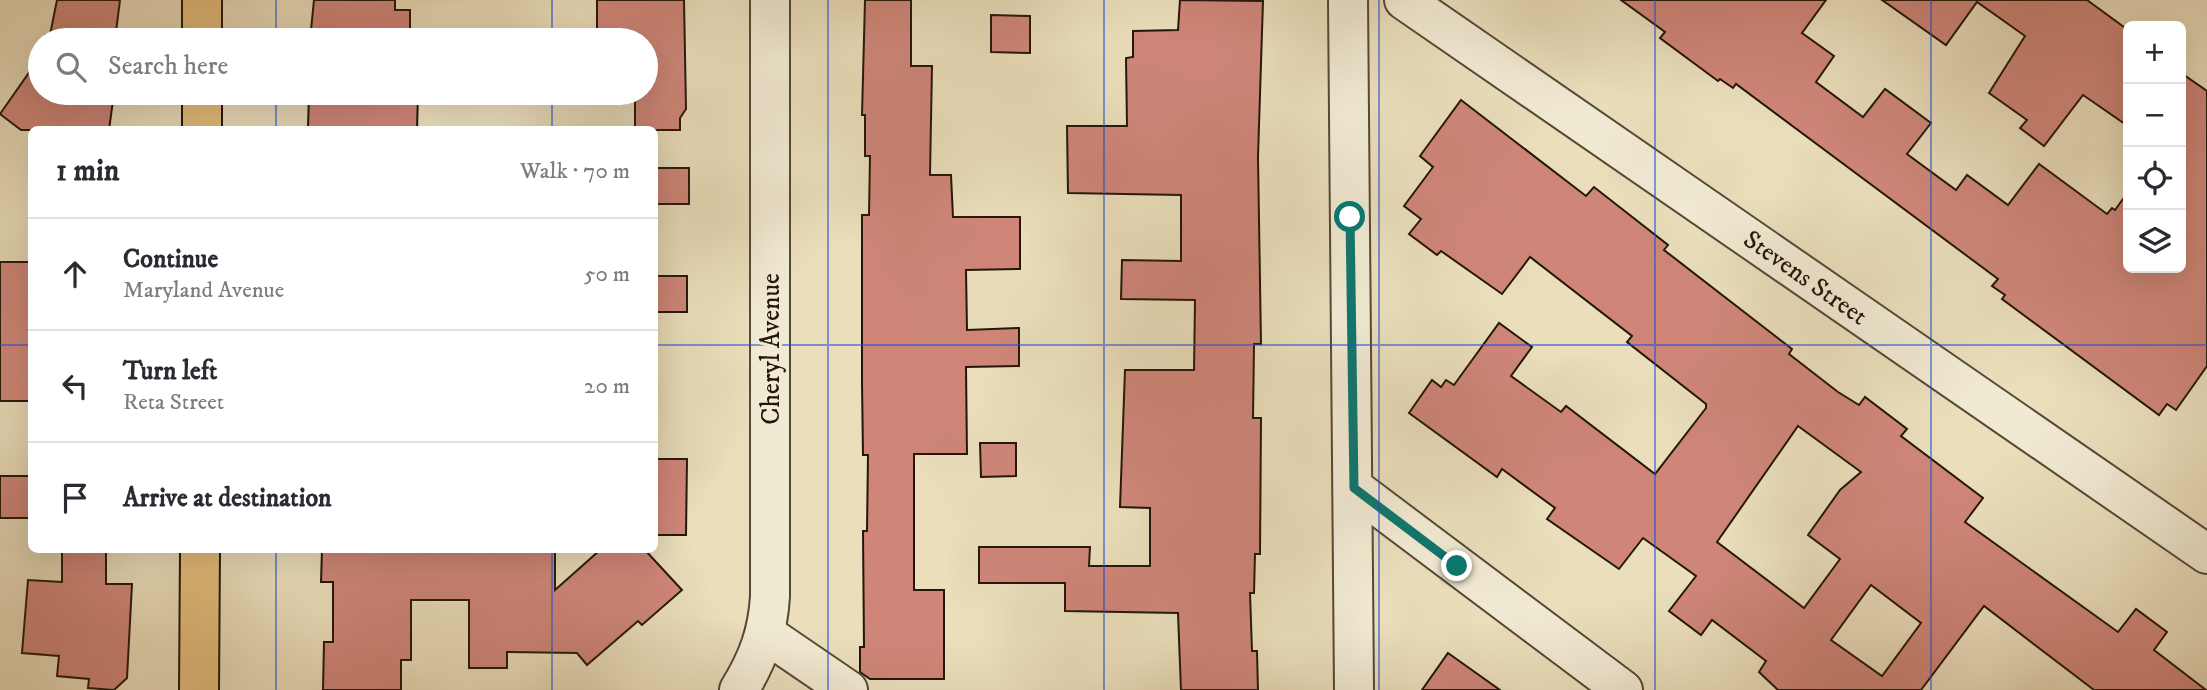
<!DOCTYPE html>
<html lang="en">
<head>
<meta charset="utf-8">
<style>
  body { margin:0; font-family:"IM FELL DW Pica",serif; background:#f2f2f3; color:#2b2b33 }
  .controls { position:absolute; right:21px; top:21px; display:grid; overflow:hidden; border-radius:10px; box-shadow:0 7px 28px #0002 }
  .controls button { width:63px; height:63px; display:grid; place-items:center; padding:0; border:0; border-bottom:2px solid #e1e1e2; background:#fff; color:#2b2b33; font:35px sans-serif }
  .stop { position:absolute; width:21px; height:21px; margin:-16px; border:5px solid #0f766e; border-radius:50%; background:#fff }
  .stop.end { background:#0f766e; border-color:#fff; box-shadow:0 2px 7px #0008 }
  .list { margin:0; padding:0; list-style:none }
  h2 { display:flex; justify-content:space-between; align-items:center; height:91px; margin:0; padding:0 28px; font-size:30px }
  h2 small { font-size:23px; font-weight:400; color:#7c7c81 }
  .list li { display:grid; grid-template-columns:46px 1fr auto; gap:21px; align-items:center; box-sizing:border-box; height:112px; padding:0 28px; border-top:2px solid #e1e1e2 }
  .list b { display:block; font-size:26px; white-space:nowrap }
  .list p { margin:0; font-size:23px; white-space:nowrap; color:#7c7c81 }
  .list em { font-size:23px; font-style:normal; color:#7c7c81 }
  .icon { flex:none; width:38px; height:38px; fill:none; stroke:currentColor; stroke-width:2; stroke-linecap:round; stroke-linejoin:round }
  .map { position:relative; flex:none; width:2207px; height:690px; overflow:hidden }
  .search { position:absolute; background:#fff; box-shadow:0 7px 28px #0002; left:28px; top:28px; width:630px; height:77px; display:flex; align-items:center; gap:18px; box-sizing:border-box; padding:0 24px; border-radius:38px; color:#7c7c81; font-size:26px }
  .panel { position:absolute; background:#fff; box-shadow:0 7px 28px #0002; left:28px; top:126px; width:630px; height:427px; border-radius:10px }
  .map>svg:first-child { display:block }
  .building { fill:#cf8679; stroke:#24160a; stroke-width:2; fill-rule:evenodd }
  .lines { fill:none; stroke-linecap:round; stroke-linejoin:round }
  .minor-casing { stroke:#564836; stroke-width:42 }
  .major-casing { stroke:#24160a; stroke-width:42 }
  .minor { stroke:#f1ead3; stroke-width:38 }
  .major { stroke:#e5bf7e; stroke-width:38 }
  .route { stroke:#0f766e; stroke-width:9 }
  .grid { fill:none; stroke:#1d4ed8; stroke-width:2; stroke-opacity:0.55 }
  .labels { text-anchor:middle; stroke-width:6; stroke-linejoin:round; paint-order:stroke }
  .street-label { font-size:26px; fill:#24160a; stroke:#f1ead3 }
</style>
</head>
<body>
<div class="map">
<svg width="2207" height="690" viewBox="0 0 2207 690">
  <rect width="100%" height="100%" fill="#eadebb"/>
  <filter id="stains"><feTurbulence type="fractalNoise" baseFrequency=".00286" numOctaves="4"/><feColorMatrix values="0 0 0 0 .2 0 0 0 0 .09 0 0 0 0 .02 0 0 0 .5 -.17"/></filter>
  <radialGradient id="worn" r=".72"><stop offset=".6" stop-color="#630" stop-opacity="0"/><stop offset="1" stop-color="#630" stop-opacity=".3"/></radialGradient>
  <g class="building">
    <path d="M57 0H120L115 40H45V35H50Z"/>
    <path d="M314 0H395V10H410V40H310Z"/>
    <path d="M597 0H684L686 109 680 118V130H635V93H646V40H597Z"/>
    <path d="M865 0H911V66H932L930 175H951L953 217H1020V269L966 270 967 330 1019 328V366L966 367 967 454H914V590H944V679H870L860 672V647H864L863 531H867L868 455H863L862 382V215H869L870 156H865V115H862Z"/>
    <path d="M1180 0 1263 1 1258 157 1261 344H1254L1253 418H1261L1260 554H1255L1254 593H1250L1252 651H1257L1258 690H1181L1178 613 1065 611V583H979V547H1090L1089 566H1150V508L1120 507 1125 370H1194L1195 300 1121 299 1122 260 1181 261V195L1068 193 1067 126H1127L1126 58 1133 57V31L1178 30Z"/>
    <path d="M1621 0H1826L1802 33 1834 56 1816 82 1863 117 1885 89 1931 123 1907 154 1956 190 1967 175 2008 205 2039 164 2107 214 2112 208 2115 210 2128 192V268H2181V73L2207 91V366L2176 410 2167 404 2159 415 2002 299 2005 295 1992 286 1998 279 1736 84 1733 88 1720 79 1718 81 1660 38 1665 32Z"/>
    <path d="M1882 0H2087L2128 30V126L2083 95 2044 146 2020 128 2027 120 1989 93 2025 36 1977 2 1946 45Z"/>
    <path d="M991 15 1030 16V53L991 52Z"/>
    <path d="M40 57V93H114L109 130H21L0 114Z"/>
    <path d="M309 93H418L417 130 308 128Z"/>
    <path d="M1461 100 1586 196 1594 187 1668 245 1664 250 1792 349 1789 354 1838 392 1859 405 1865 397 1907 429 1901 436 1983 498 1965 522 2118 632 2136 609 2167 632 2154 650 2206 690H2094L1984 606 1921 690H1778L1759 672 1766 661 1712 620 1701 635 1669 611 1696 576 1643 538 1619 569 1547 519 1555 508 1502 469 1497 477 1409 413 1432 380 1441 387 1446 380 1454 385 1499 323 1532 347 1511 376 1561 412 1566 406 1655 474 1706 408V404L1627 342 1632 336 1530 257 1502 294 1441 251 1437 255 1409 234 1421 219 1404 206 1433 167 1420 156ZM1798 426 1861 472 1840 490 1808 535 1840 559 1804 608 1717 542ZM1871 585 1921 623 1882 676 1831 640Z"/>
    <rect x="654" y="168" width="35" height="36"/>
    <rect x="0" y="262" width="32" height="139"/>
    <rect x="654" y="276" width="33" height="36"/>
    <path d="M980 443H1016V476L981 477Z"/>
    <path d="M654 459H687L686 535H654Z"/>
    <rect x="0" y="476" width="32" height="42"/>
    <path d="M62 550H106V584H132L127 678 114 690 88 688 89 679 57 676 59 656 22 653 28 580 62 582Z"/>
    <path d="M322 550H555V590L600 550H645L682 590 642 625 638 621 587 665 577 653 507 652V668H469V600H411V660H401V690H323L324 642H333V582H321Z"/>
    <path d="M1448 653 1500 690H1422Z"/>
  </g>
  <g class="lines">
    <defs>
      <g id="minor">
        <path d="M1348 0 1354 690"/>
        <path d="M1404 0 2207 554"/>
        <path d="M1354 488 1623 690"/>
        <path d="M766 634 848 690"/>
        <path d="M739 690C758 659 768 632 770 596V0"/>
      </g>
      <g id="major">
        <path d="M202 40V0"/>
        <path d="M202 130V93"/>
        <path d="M199 690 200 550"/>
      </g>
    </defs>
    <use href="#minor" class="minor-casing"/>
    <use href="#major" class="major-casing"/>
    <use href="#minor" class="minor"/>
    <use href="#major" class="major"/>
  </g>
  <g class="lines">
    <path class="route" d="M1350 217 1354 488 1457 566"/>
  </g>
  <path class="grid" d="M276 0V40M552 0V40M828 0V690M1104 0V690M1379 0V690M1655 0V690M1931 0V690M276 93V130M552 93V130M0 345H32M654 345H2207M276 550V690M552 550V690"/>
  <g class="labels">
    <g class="street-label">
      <text transform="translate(1806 277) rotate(35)" y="9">Stevens Street</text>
      <text transform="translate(770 349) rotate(-90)" y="9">Cheryl Avenue</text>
    </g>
  </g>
  <rect width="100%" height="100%" filter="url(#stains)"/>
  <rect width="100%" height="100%" fill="url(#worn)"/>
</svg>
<div class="controls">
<button>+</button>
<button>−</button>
<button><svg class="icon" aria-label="locate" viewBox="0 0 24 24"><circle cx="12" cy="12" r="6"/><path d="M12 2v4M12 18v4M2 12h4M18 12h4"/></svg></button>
<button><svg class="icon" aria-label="layers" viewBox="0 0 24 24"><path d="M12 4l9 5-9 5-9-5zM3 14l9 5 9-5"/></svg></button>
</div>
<div class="stop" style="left:1350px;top:217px"></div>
<div class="stop end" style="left:1457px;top:566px"></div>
<div class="search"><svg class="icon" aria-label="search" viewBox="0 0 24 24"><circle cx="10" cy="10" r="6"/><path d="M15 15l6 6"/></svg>Search here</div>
<section class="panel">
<h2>1 min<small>Walk · 70 m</small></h2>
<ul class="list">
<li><svg class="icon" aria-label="ahead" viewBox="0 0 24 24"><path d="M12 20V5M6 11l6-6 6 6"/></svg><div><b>Continue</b><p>Maryland Avenue</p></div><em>50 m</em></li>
<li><svg class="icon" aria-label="left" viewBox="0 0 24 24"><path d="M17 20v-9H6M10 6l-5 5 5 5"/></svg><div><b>Turn left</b><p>Reta Street</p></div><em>20 m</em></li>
<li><svg class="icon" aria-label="arrive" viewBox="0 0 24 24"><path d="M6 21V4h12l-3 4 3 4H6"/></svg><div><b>Arrive at destination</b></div></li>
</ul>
</section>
</div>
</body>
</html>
